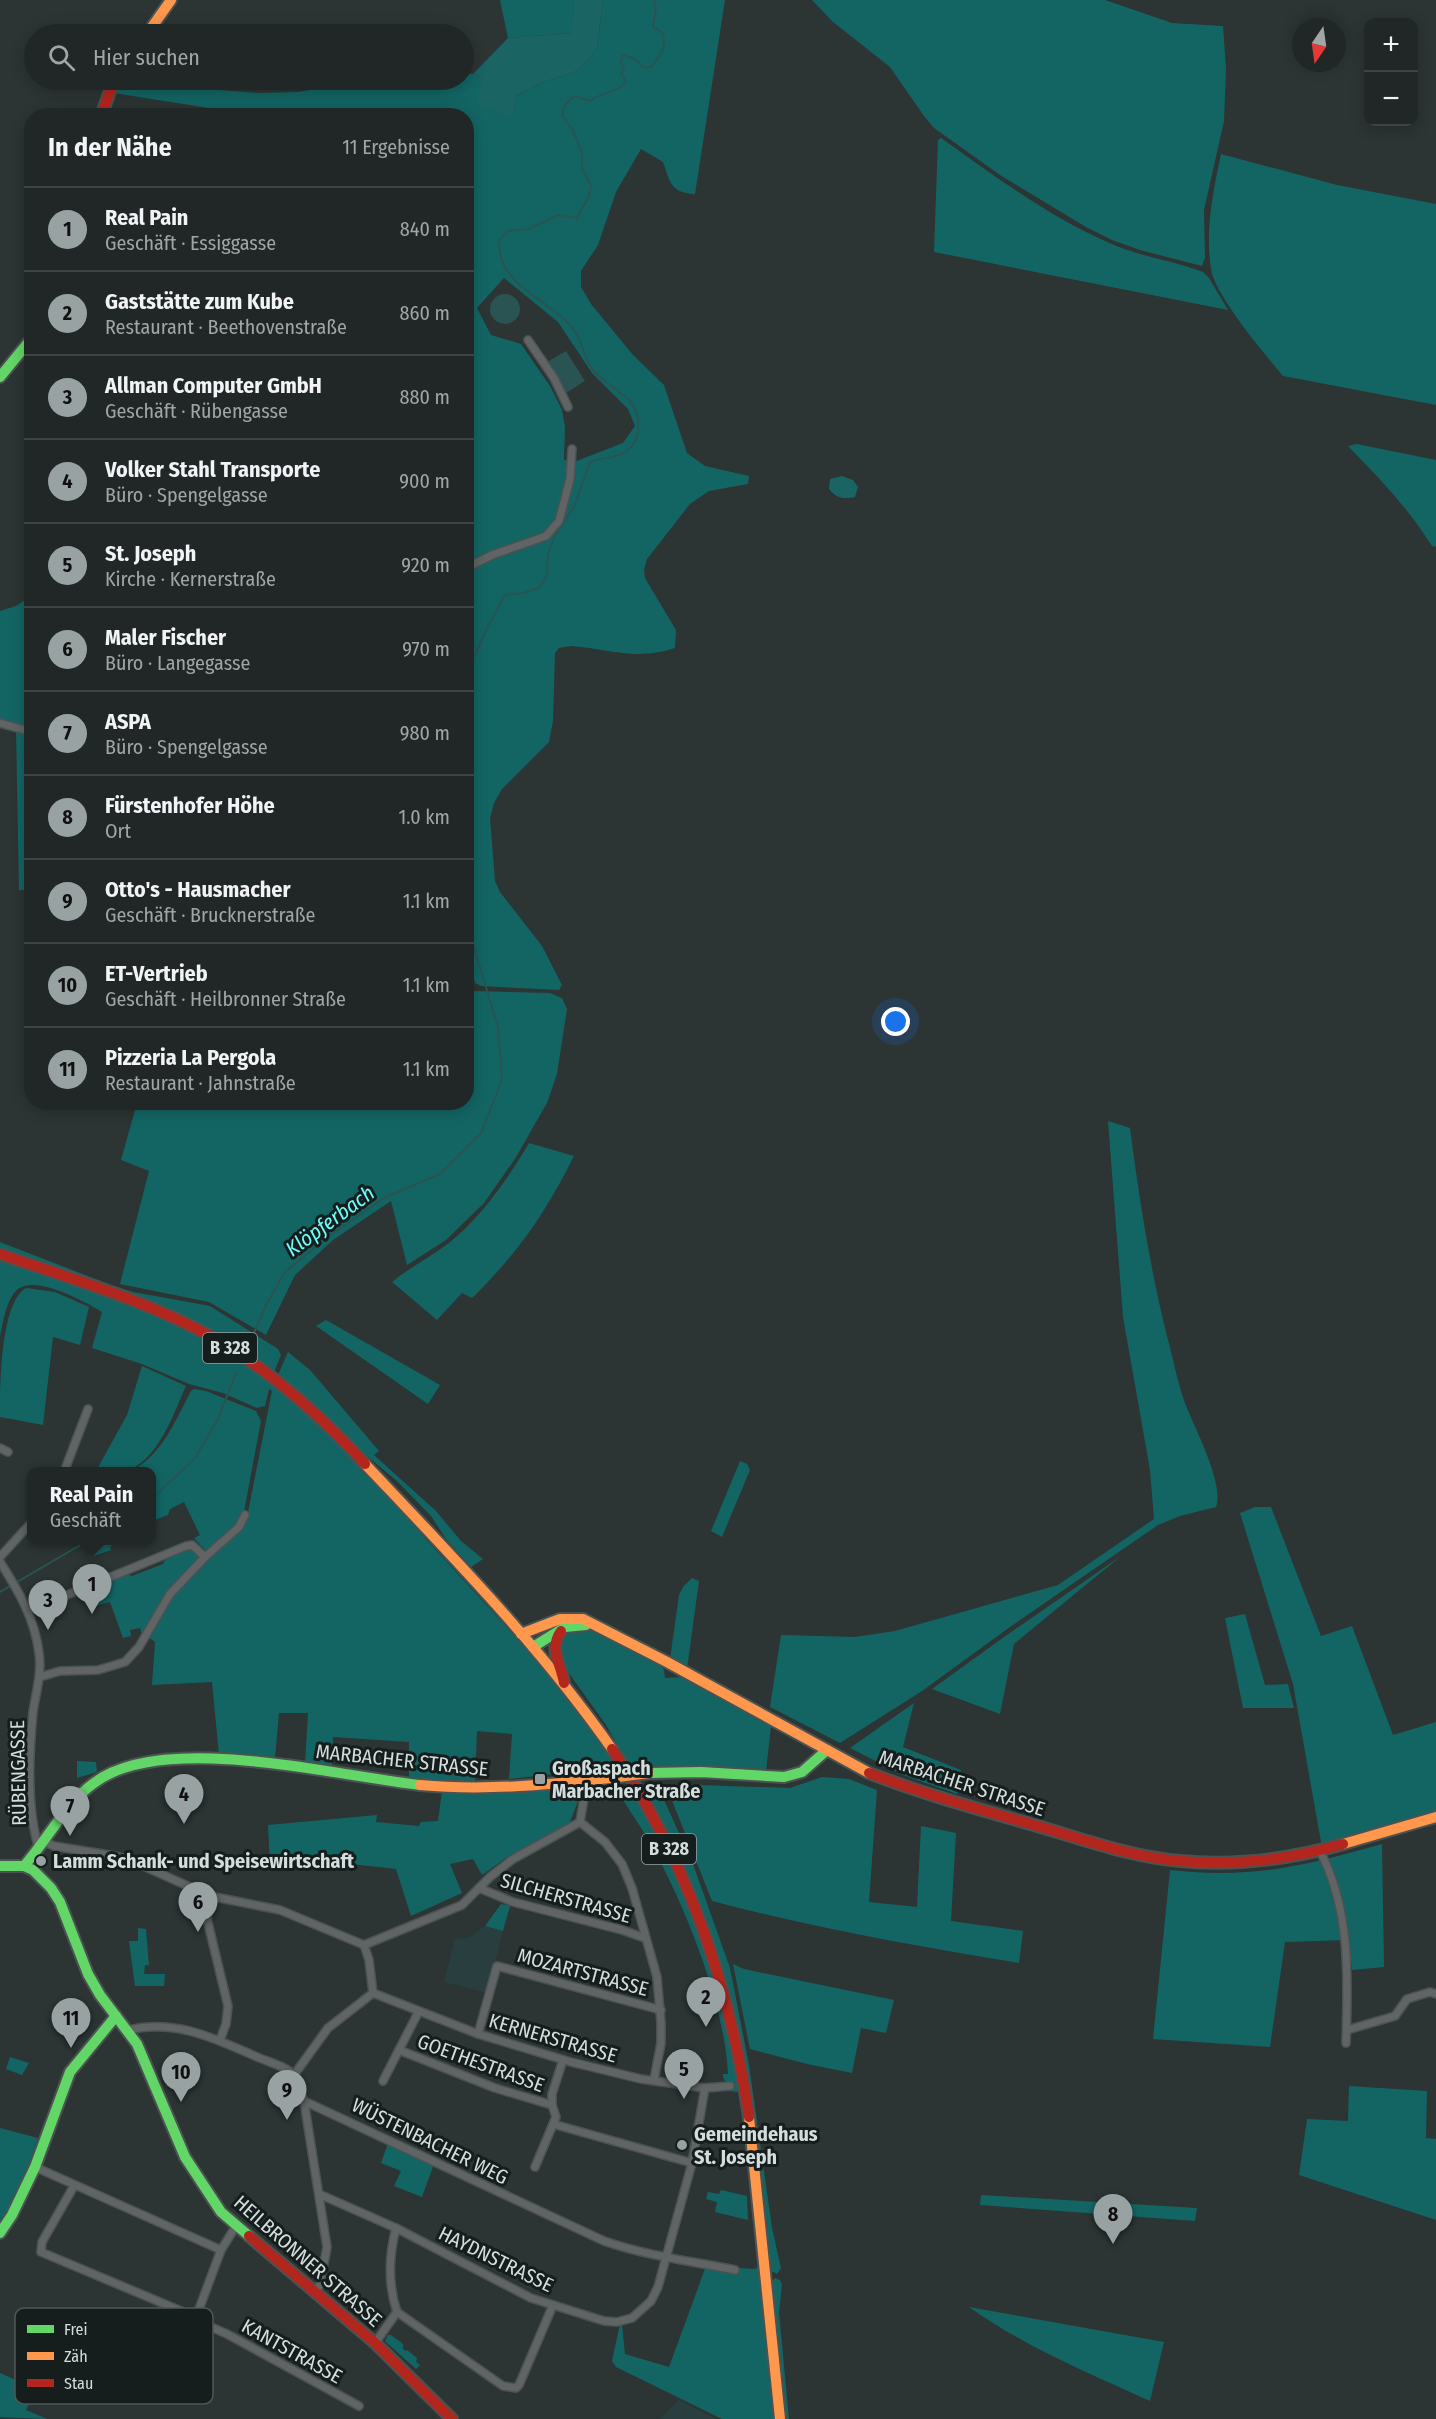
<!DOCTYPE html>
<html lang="de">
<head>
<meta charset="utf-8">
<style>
  body { margin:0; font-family:"Fira Sans Condensed",sans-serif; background:#2d3333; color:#f1f3f6 }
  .controls { position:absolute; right:18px; top:18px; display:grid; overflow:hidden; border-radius:12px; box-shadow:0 3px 15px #0003 }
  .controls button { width:54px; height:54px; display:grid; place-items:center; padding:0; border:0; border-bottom:2px solid #3e4444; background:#212727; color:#f1f3f6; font:30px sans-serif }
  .compass { position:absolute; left:1292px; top:18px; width:54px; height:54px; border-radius:50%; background:#212727; box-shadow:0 3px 15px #0003; rotate:193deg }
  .you { position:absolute; left:896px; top:1022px; width:21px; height:21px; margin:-15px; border:4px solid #fff; border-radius:50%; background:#1a73e8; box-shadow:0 0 0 9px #1a73e833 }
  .badge { display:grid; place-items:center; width:39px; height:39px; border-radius:50%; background:#99a2a2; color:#111; font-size:20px; font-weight:700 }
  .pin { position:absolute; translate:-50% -50px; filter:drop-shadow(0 2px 3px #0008) }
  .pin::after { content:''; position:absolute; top:32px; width:21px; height:18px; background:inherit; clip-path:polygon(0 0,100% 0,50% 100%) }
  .popup { position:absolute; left:27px; top:1467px; width:129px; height:78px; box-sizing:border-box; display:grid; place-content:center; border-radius:12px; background:#212727; filter:drop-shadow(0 2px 4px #0005); font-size:20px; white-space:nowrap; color:#a2a5a7 }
  .popup b { font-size:22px; color:#f1f3f6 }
  .popup::after { content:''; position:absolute; left:50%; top:100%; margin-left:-12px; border:12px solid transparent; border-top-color:#212727 }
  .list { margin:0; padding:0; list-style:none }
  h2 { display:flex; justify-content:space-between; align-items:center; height:78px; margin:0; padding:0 24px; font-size:26px }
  h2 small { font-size:20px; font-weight:400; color:#a2a5a7 }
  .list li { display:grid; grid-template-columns:39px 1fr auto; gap:18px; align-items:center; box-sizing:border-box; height:84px; padding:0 24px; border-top:2px solid #3e4444 }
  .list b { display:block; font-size:22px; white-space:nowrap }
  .list p { margin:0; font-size:20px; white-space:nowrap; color:#a2a5a7 }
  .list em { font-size:20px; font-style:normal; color:#a2a5a7 }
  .icon { flex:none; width:33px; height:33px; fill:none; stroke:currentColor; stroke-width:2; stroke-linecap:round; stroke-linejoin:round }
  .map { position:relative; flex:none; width:1436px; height:2419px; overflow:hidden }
  .search { position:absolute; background:#212727; box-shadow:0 3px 15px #0003; left:24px; top:24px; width:450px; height:66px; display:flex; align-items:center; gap:15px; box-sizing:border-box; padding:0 21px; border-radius:33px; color:#a2a5a7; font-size:22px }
  .panel { position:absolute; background:#212727; box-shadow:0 3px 15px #0003; left:24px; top:108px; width:450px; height:1002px; border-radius:24px }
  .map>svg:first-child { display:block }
  .built { fill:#293f3f }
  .green { fill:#136564 }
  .forest { fill:#1b6464 }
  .water { fill:#295453 }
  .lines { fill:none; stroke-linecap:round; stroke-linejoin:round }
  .stream { stroke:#295453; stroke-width:2 }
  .street-casing { stroke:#4b5252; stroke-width:10 }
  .fast-casing { stroke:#4b5252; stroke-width:14 }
  .slow-casing { stroke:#4b5252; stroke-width:14 }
  .jam-casing { stroke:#4b5252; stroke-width:14 }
  .street { stroke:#616464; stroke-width:7 }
  .fast { stroke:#63d668; stroke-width:10 }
  .slow { stroke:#ff974d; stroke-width:10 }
  .jam { stroke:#b3261e; stroke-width:10 }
  .slow-bridge-casing { stroke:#4b5252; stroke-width:14; stroke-linecap:butt }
  .slow-bridge { stroke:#ff974d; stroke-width:10 }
  .poi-dot { fill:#99a2a2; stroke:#161d1d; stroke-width:2 }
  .labels { text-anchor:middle; stroke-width:6; stroke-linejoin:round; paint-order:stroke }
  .shield { fill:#161d1d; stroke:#9ba3a3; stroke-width:1.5 }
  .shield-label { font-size:18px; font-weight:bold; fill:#d4dddd }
  .street-label { font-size:20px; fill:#d4dddd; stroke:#161d1d }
  .poi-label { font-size:20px; font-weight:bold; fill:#d4dddd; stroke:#161d1d; text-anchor:start }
  .water-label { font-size:21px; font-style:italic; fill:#6bfefb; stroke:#161d1d }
  .key { fill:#161d1d; stroke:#4f5757; stroke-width:1.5 }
  .key-label { font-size:16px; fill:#d4dddd }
</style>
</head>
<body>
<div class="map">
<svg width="1436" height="2419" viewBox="0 0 1436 2419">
  <rect width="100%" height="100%" fill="#2c3434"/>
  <g class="built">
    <path d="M485 1926 503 1931 487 1993 444 1982 455 1939 470 1937Z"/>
    <path d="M679 2400 716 2419H660Z"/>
  </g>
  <g class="green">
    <path d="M500 0H574L573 33 508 38Z"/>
    <path d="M603 0H725L695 194C670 193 670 181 663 162L641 149 616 192 598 245 581 271V287L591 304 633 355 664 385 687 453 705 466 749 476 748 484 709 491 690 504 647 559 644 570 645 578 676 630 675 648C635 661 611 649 571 646L559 648 555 653 553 721 549 742 502 789 494 803 490 818 495 881 500 892 542 946 562 985 559 990 481 986 475 983 467 946V571L544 537 547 539 555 529 574 462 623 443 635 426 628 409 592 373 558 322 504 278 477 308 491 335 521 344 550 386 562 410 565 427 564 460 570 461 565 490 556 517 545 533 467 565 466 116 313 115 287 110 215 109 114 93 120 80H150L206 89 259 93 299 92 360 80H464V74H473L483 77 513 116 516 96 541 83 577 71 597 49Z"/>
    <path d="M812 0H1105L1172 23 1223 26 1226 69 1224 121 1204 210 1205 258 1202 266 1140 250 1112 240 1086 227 1000 175 934 128 924 116 890 67 833 22Z"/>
    <path d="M941 138C996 177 1052 219 1114 245 1143 257 1174 261 1203 272L1209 278 1228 310 934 252 938 140Z"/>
    <path d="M1221 154 1337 185 1436 204V405L1283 376C1265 354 1215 296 1211 269 1205 230 1213 192 1221 154Z"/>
    <path d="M1357 444 1436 460V547L1432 546C1409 509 1379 478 1348 446Z"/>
    <path d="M31 596V730L0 721V611L16 606Z"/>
    <path d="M16 729 31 734V890H19Z"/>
    <path d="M467 966 468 984 474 991 550 993 562 998 567 1009 557 1074 547 1103 515 1159 484 1203 446 1240 407 1265 391 1201 333 1240 295 1275 266 1335 209 1302 120 1284 149 1171 121 1160 137 1103 466 1102Z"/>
    <path d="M1108 1121 1130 1128C1139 1198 1150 1268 1167 1336 1173 1358 1177 1381 1185 1403 1193 1425 1225 1484 1216 1507L1180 1516 1158 1525 1010 1627 922 1691 840 1743 770 1707 781 1635 855 1637 895 1631 1058 1585 1154 1519 1150 1470 1123 1317Z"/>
    <path d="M529 1143 574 1156C545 1214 518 1253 472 1298L462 1293 437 1320 392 1282C410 1267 431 1257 449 1243 483 1215 507 1180 529 1143Z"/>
    <path d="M0 1242 111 1285 133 1292 210 1306 278 1349 281 1355 274 1372 228 1341 0 1250Z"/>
    <path d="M0 1259C74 1285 161 1309 227 1351 309 1403 370 1477 434 1548 499 1619 565 1687 617 1767L509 1779 512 1734 477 1731 475 1784 409 1779V1742L333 1737 332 1766 305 1762 308 1713H279L275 1757 219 1755 212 1682 152 1685 155 1642 147 1636C159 1617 170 1597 185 1581 205 1560 233 1542 247 1517L272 1391 269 1389 265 1406 257 1408 223 1393 189 1384 142 1364 92 1348 102 1312C86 1302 36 1275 18 1289 6 1299 3 1323 0 1337Z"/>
    <path d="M26 1288 55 1292 89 1307 80 1345 53 1337 43 1425 0 1417C0 1387 0 1303 26 1288Z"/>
    <path d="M326 1320 440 1385 428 1404 316 1326Z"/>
    <path d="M288 1352 310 1370 379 1451 374 1455 436 1511 461 1541 483 1559 471 1567 446 1539 431 1516 398 1482 354 1445 318 1409 278 1375Z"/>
    <path d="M142 1366 186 1386C174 1413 157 1463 125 1471 116 1474 105 1472 96 1471L127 1415Z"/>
    <path d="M194 1389 206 1391 256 1411 261 1421 244 1512 237 1527 207 1552 194 1538 200 1535 184 1502 170 1509 168 1515 152 1521V1472H129C162 1456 175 1421 191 1391Z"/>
    <path d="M740 1461 747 1464 750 1470 722 1537 711 1531Z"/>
    <path d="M1255 1507H1271L1321 1636 1352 1626 1393 1735 1436 1722V1815L1324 1846 1321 1842 1293 1684 1240 1513Z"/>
    <path d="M83 1541H120L110 1547 111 1550 91 1557Z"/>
    <path d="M187 1549 196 1551 198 1562 163 1598 142 1635 140 1628 130 1630 131 1636 123 1638 110 1602 91 1607 77 1594 127 1574 132 1576 163 1564 166 1558Z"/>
    <path d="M1121 1556 1014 1644 1000 1714 932 1689 1004 1637Z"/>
    <path d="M692 1578 699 1581 687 1669 670 1659 679 1595 683 1587Z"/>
    <path d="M1245 1614 1265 1685 1288 1684 1294 1708H1243L1225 1618Z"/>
    <path d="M583 1626 619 1640 661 1665 664 1670 665 1678 681 1677 771 1726 766 1771 658 1766H629L606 1725 558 1658 559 1639 568 1629Z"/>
    <path d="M914 1703 903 1747 961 1770 957 1794 903 1775 850 1748Z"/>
    <path d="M77 1761 96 1762 97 1772 77 1778Z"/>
    <path d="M822 1777 849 1779 877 1790 869 1902 917 1907 921 1826 956 1833 951 1921 1023 1931 1019 1963C916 1946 814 1928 712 1901L667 1788 668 1784 790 1788Z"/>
    <path d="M656 1782 693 1864 730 1968 749 2065 772 2228 781 2268 777 2274 771 2271 740 2035 662 1824 640 1784Z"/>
    <path d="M630 1785C678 1871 718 1962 736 2060 737 2071 737 2082 738 2092L729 2091 730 2082 725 2081 723 2077V2074H728C725 2006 686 1908 653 1848 642 1827 626 1807 615 1786Z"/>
    <path d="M564 1789 572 1792 578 1801 570 1822 559 1831 510 1855 482 1875 473 1859 450 1864 462 1893 411 1916 396 1869 324 1861 270 1864 268 1825 377 1815 376 1822 419 1826 421 1822 438 1821 442 1791 495 1793Z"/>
    <path d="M1382 1844 1384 1967 1352 1970 1349 1940 1285 1942 1270 2047 1153 2039 1170 1870C1251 1879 1305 1866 1382 1844Z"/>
    <path d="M501 1904 510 1906 503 1931 485 1926Z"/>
    <path d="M138 1928 146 1929 149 1965H145L144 1974H165L164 1986H135L129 1941H138Z"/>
    <path d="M733 1964 744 1969 894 2000 886 2033 861 2028 852 2073 807 2064 750 2049Z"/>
    <path d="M10 2057 29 2063 22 2075 6 2069Z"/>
    <path d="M1349 2086 1427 2091 1426 2138 1436 2139V2220L1299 2175 1307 2119 1348 2121Z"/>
    <path d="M0 2128 38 2138 29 2164 0 2228Z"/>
    <path d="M388 2143 434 2164 422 2197 394 2186 401 2171 381 2163Z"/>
    <path d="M721 2190 747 2196 748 2220 715 2212 717 2202 706 2199 708 2192 719 2194Z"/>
    <path d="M981 2195 1197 2208 1195 2221 980 2205Z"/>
    <path d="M706 2266 754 2269 761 2266 777 2419H722L616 2367 612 2361 620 2324H622L625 2354 669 2367Z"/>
    <path d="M775 2278 780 2280 782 2285 779 2312 789 2419H785L770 2283Z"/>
    <path d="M969 2307 1164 2342 1150 2401C1089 2373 1025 2347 969 2307Z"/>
    <path d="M388 2335H391L403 2344V2349L406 2351 407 2350 417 2358 416 2362 420 2365 416 2369 387 2343 385 2341Z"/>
    <path d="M0 2373 36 2389 26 2410 47 2419 0 2417Z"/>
  </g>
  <g class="forest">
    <path d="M574 0H603L597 49 577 71 541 83 516 96 513 117 477 104 483 77 473 74 508 38 572 33Z"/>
    <path d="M842 476 853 480 858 487 855 497C843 499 837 499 829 489L830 479Z"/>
  </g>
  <g class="water">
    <circle cx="505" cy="309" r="15"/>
    <path d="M566 351 585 381 566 393 547 362Z"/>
  </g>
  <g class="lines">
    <g class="stream">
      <path d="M466 675 488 626 505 595 523 593 539 588 547 575 548 554 555 535 574 507 590 462C602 457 618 459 628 450 642 439 641 412 629 400 618 389 603 382 594 371 584 360 583 342 574 330 549 297 497 288 499 240L508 231 529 229 558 215 577 218 589 196 591 185 582 169V152L572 129 562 116 565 105 574 96 590 101C602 92 613 93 624 85L625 79 621 75 624 70 621 62 623 55 633 58 645 68 651 67C660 56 667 48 663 33L653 27 656 8 654 0"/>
      <path d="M250 1342 266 1305 285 1272 329 1236 384 1198 440 1174 481 1133 502 1080 498 1027 466 921"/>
      <path d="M152 1499 195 1458 218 1419 236 1373"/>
      <path d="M0 1592 89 1540"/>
    </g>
    <defs>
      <g id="street">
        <path d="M528 340 554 378 568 407"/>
        <path d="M466 568 492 555 546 536 559 521 570 479 572 449"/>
        <path d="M0 723 32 732"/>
        <path d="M0 1448 8 1452"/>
        <path d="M64 1472 88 1409"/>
        <path d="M0 1557 32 1522"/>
        <path d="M0 1562C18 1590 35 1619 39 1653 42 1673 36 1692 33 1712 29 1753 26 1809 39 1848"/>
        <path d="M28 1611 186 1546 192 1545 205 1557 239 1527 245 1515"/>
        <path d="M40 1677 60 1671 98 1670 125 1662 139 1647 170 1594 205 1557"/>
        <path d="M580 1822 605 1842 622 1864 632 1888 657 1977 661 2023V2043L654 2080"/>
        <path d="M45 1842 54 1846 115 1856 130 1860 210 1896 280 1910 364 1945 369 1960 373 1993 328 2028 294 2075"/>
        <path d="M1320 1851C1351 1911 1348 1978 1346 2043"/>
        <path d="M479 1888 513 1902 622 1930 645 1938"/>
        <path d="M210 1896 207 1919 228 2006 226 2024 220 2040"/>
        <path d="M364 1945 462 1905 490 1877 513 1859 580 1822 587 1780"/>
        <path d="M373 1993 478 2034 571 2062 641 2079 705 2088 730 2086"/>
        <path d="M128 2030C176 2019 214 2038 257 2057 269 2062 285 2066 294 2075L304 2101 327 2247 320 2285 314 2292"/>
        <path d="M1347 2030 1395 2016 1407 1999 1430 1992 1436 1994"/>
        <path d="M478 2034 497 1966 661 2010"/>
        <path d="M399 2050 495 2088 552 2105"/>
        <path d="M383 2081 419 2011"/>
        <path d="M304 2101 604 2241C647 2256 691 2261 735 2270"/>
        <path d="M553 2124 692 2163"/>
        <path d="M35 2167 221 2250"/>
        <path d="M535 2167 556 2117 552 2105V2094L563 2060"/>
        <path d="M74 2186 42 2242 41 2252 186 2313 195 2320 227 2334 359 2406"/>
        <path d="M319 2194 396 2228 531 2298 604 2321 617 2322 632 2318 651 2301 658 2287 692 2163 705 2088"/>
        <path d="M396 2228C389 2255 388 2285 397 2312L503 2386 516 2388 519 2385 553 2305"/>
        <path d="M195 2320 221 2250 236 2226"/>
        <path d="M375 2343 397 2312"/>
      </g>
      <g id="fast">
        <path d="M0 377 32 338"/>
        <path d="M533 1647 565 1627 586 1625"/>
        <path d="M649 1773 701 1772 784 1777 802 1772 827 1750"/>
        <path d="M0 1866H24L33 1870 51 1888 60 1902 88 1974 100 1995 137 2044 185 2157 221 2212 249 2236"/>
        <path d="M24 1866C48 1839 65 1804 94 1783 163 1731 336 1776 420 1785"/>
        <path d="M0 2233 12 2215 35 2167 70 2072 116 2016"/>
      </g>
      <g id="slow">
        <path d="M147 34 171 0"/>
        <path d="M365 1464C451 1555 540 1646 612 1749"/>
        <path d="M521 1634 560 1619H583L667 1662 869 1773"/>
        <path d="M420 1785C484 1791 546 1785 610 1778"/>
        <path d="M1343 1844 1436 1817"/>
        <path d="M749 2117 780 2419"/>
      </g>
      <g id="jam">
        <path d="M101 116 114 80"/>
        <path d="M0 1254C71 1279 146 1300 212 1337 270 1370 320 1415 365 1464"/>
        <path d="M561 1631C548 1649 561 1664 564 1683"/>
        <path d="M612 1749C687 1860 730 1986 749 2117"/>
        <path d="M869 1773C923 1794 978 1809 1034 1825 1082 1839 1131 1857 1180 1861 1235 1866 1291 1859 1343 1844"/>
        <path d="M249 2236 375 2343 452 2419"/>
      </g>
    </defs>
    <use href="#street" class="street-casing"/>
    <use href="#fast" class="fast-casing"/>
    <use href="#slow" class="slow-casing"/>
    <use href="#jam" class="jam-casing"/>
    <use href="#street" class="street"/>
    <use href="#fast" class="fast"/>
    <use href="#slow" class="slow"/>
    <use href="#jam" class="jam"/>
    <defs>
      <path id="slow-bridge" d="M610 1778 649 1773"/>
    </defs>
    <use href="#slow-bridge" class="slow-bridge-casing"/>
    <use href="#slow-bridge" class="slow-bridge"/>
  </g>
  <g class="poi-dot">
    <rect x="534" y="1773" width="12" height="12" rx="3"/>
    <circle cx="41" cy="1861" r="6"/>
    <circle cx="682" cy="2145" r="6"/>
  </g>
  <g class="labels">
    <g class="shield">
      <rect x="203" y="1333" width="54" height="30" rx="4.5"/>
      <rect x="642" y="1834" width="54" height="30" rx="4.5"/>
    </g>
    <g class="shield-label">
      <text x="230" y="1354">B 328</text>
      <text x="669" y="1855">B 328</text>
    </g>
    <g class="street-label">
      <text transform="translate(402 1760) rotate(6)" y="7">MARBACHER STRASSE</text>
      <text transform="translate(18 1773) rotate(-91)" y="7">RÜBENGASSE</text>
      <text transform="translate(962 1783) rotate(18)" y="7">MARBACHER STRASSE</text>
      <text transform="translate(566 1898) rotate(16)" y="7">SILCHERSTRASSE</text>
      <text transform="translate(583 1972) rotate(15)" y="7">MOZARTSTRASSE</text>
      <text transform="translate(553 2038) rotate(16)" y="7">KERNERSTRASSE</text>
      <text transform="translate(481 2063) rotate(20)" y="7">GOETHESTRASSE</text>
      <text transform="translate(430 2141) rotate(26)" y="7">WÜSTENBACHER WEG</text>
      <text transform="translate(496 2259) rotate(26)" y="7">HAYDNSTRASSE</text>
      <text transform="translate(308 2261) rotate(41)" y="7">HEILBRONNER STRASSE</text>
      <text transform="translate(292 2351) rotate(29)" y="7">KANTSTRASSE</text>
    </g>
    <g class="poi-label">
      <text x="552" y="1775">Großaspach<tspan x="552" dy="23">Marbacher Straße</tspan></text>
      <text x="53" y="1868">Lamm Schank- und Speisewirtschaft</text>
      <text x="694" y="2141">Gemeindehaus<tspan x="694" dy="23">St. Joseph</tspan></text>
    </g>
    <g class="water-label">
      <text transform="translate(330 1221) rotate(-36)" y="7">Klöpferbach</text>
    </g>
  </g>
  <rect x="15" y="2308" width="198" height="96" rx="9" class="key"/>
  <rect x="27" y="2325" width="27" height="8" fill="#63d668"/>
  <rect x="27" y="2352" width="27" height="8" fill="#ff974d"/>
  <rect x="27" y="2379" width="27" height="8" fill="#b3261e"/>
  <g class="key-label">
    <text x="64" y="2335">Frei</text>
    <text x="64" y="2362">Zäh</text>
    <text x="64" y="2389">Stau</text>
  </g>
</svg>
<div class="controls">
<button>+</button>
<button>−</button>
</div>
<svg class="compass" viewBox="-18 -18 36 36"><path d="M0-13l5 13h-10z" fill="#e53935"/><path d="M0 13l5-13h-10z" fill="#a2a5a7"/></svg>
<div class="you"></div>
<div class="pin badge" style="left:92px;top:1614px">1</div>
<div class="popup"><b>Real Pain</b>Geschäft</div>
<div class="pin badge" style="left:706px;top:2027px">2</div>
<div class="pin badge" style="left:48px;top:1630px">3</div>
<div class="pin badge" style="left:184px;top:1824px">4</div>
<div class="pin badge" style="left:684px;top:2099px">5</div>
<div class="pin badge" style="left:198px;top:1932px">6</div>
<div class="pin badge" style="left:70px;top:1836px">7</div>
<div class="pin badge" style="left:1113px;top:2244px">8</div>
<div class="pin badge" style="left:287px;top:2120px">9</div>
<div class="pin badge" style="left:181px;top:2102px">10</div>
<div class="pin badge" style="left:71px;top:2048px">11</div>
<div class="search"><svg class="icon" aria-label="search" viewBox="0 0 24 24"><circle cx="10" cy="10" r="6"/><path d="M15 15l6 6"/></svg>Hier suchen</div>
<section class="panel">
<h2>In der Nähe<small>11 Ergebnisse</small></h2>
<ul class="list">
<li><span class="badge">1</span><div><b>Real Pain</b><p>Geschäft · Essiggasse</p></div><em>840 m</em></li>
<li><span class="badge">2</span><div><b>Gaststätte zum Kube</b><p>Restaurant · Beethovenstraße</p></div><em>860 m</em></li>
<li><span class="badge">3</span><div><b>Allman Computer GmbH</b><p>Geschäft · Rübengasse</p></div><em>880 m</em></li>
<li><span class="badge">4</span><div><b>Volker Stahl Transporte</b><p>Büro · Spengelgasse</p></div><em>900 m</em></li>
<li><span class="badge">5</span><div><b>St. Joseph</b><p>Kirche · Kernerstraße</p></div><em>920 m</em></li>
<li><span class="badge">6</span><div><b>Maler Fischer</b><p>Büro · Langegasse</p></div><em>970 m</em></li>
<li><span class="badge">7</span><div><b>ASPA</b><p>Büro · Spengelgasse</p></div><em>980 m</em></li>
<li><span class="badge">8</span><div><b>Fürstenhofer Höhe</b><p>Ort</p></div><em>1.0 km</em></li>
<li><span class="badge">9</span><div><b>Otto's - Hausmacher</b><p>Geschäft · Brucknerstraße</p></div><em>1.1 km</em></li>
<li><span class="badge">10</span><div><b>ET-Vertrieb</b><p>Geschäft · Heilbronner Straße</p></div><em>1.1 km</em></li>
<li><span class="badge">11</span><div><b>Pizzeria La Pergola</b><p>Restaurant · Jahnstraße</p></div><em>1.1 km</em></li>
</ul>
</section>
</div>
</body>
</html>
